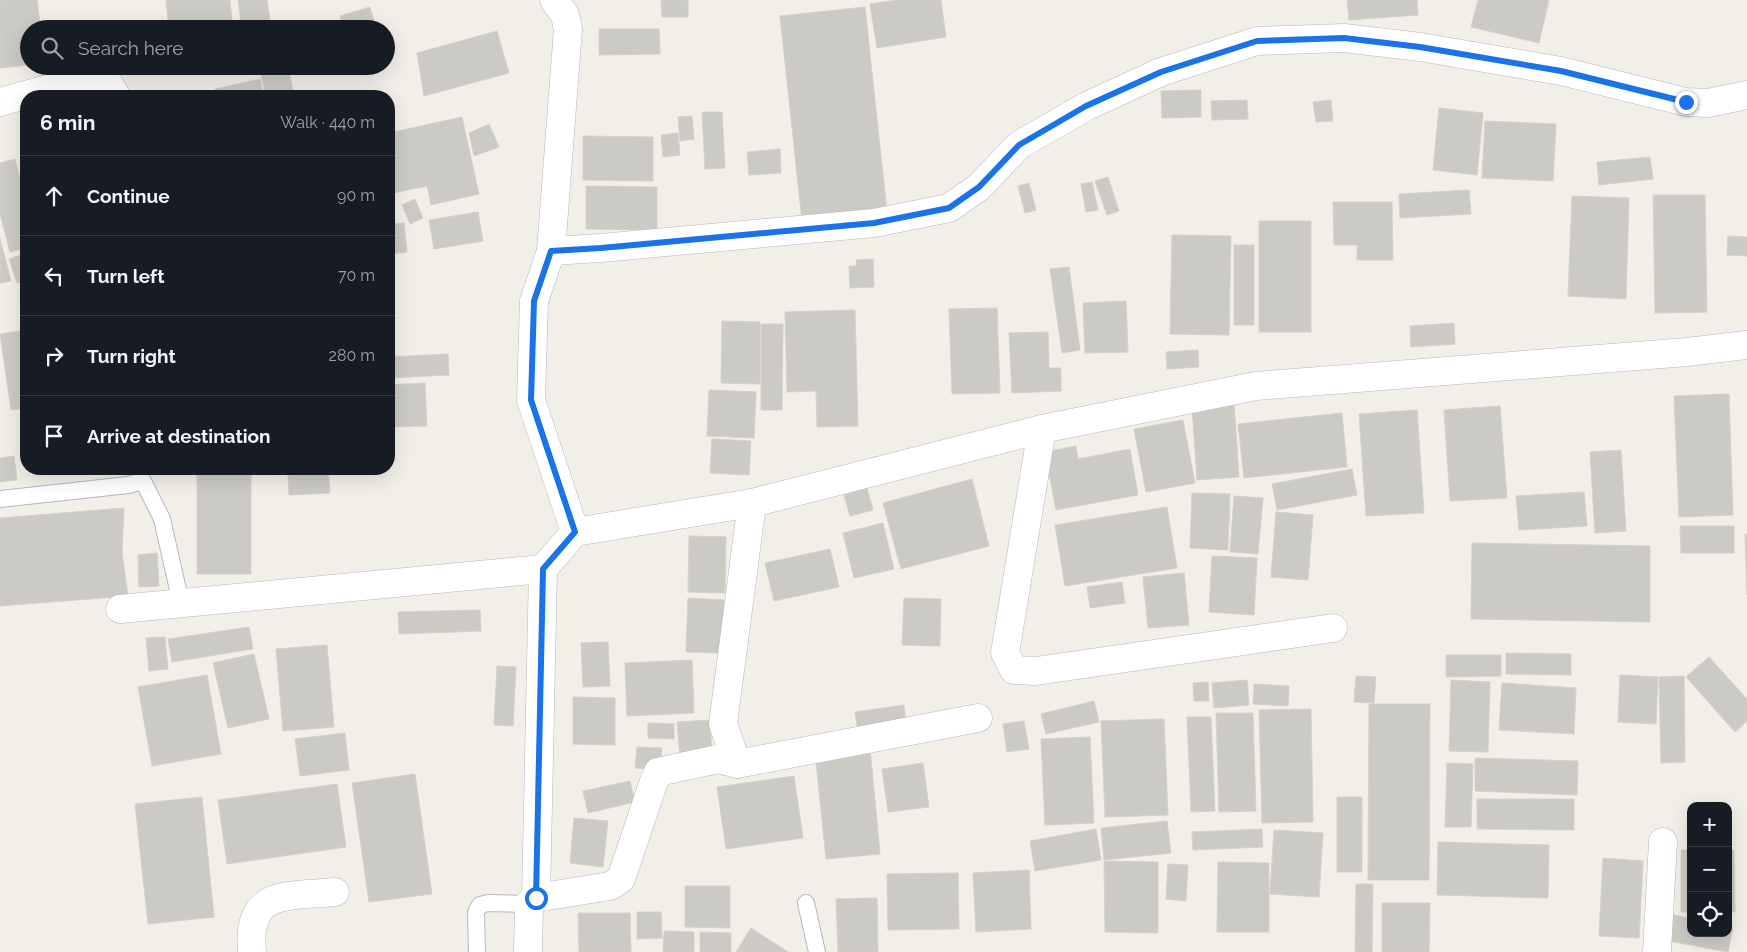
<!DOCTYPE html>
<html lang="en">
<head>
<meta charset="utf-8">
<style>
  body { margin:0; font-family:Raleway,sans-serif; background:#20242c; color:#f1f3f6 }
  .controls { position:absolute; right:15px; bottom:15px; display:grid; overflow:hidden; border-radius:10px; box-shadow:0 5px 20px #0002 }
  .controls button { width:45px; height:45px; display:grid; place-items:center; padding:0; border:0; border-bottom:1px solid #363941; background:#171b24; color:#f1f3f6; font:25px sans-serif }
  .stop { position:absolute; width:15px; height:15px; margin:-11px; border:4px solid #1a73e8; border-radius:50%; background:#fff }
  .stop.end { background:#1a73e8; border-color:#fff; box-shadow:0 1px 5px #0008 }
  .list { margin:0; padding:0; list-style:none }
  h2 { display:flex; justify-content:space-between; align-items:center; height:65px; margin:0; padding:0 20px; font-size:21px }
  h2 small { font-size:16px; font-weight:400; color:#9ea1a6 }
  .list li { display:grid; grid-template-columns:32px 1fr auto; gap:15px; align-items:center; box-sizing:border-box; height:80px; padding:0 20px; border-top:1px solid #363941 }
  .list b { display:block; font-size:19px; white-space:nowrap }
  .list em { font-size:16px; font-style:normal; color:#9ea1a6 }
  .icon { flex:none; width:28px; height:28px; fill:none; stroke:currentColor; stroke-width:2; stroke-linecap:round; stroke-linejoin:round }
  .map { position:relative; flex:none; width:1747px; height:952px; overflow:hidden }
  .search { position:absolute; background:#171b24; box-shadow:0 5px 20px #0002; left:20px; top:20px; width:375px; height:55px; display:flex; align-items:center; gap:12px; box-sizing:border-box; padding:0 18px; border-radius:28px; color:#9ea1a6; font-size:19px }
  .panel { position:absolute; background:#171b24; box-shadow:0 5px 20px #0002; left:20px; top:90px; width:375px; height:385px; border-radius:20px }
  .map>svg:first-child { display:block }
  .building { fill:#cccac5; stroke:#d6d1c6 }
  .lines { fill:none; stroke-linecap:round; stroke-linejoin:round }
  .service-casing { stroke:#b5b8bc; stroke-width:18 }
  .minor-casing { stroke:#b5b8bc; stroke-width:29 }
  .service { stroke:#fff; stroke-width:16 }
  .minor { stroke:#fff; stroke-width:28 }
  .route { stroke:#1a73e8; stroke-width:6 }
</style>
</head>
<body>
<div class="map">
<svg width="1747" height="952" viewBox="0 0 1747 952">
  <rect width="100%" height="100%" fill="#f1efe8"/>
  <g class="building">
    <path d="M0 0H37L41 29H29V65L0 68Z"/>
    <path d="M166 0H230L233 29H169Z"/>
    <path d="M238 0H267L271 27 242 29Z"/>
    <path d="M661 0H688V17H662Z"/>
    <path d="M897 0H941L946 37 877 48 870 4Z"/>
    <path d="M1347 0H1417L1418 15 1349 20Z"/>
    <path d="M1478 0H1549L1539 43 1471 27Z"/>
    <path d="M370 7 374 21 344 29 340 16Z"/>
    <path d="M865 7 887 212 802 221 780 16Z"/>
    <path d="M599 29H659L660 54 599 55Z"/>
    <path d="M497 31 509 73 424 96 417 53Z"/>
    <path d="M288 67 294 96H266L261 74Z"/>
    <path d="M260 79 264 96H217L215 89Z"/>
    <path d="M1201 90V117L1162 118 1161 91Z"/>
    <path d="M1247 100 1248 119 1212 120 1211 101Z"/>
    <path d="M1331 100 1333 121 1316 122 1313 102Z"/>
    <path d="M1439 108 1483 113 1477 175 1433 170Z"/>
    <path d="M702 112H722L725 168 705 169Z"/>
    <path d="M692 116 694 139 680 141 678 117Z"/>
    <path d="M462 117 479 194 431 205 427 186 389 194V133Z"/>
    <path d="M1485 121 1556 124 1553 181 1482 178Z"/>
    <path d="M489 124 499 147 474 156 469 133Z"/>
    <path d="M678 133 680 155 663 157 661 135Z"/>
    <path d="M583 136 653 137V181L583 180Z"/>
    <path d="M780 149 781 173 749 175 747 152Z"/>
    <path d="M1650 157 1653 179 1599 185 1597 162Z"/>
    <path d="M15 159 26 203V248L10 252 0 214V163Z"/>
    <path d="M1108 177 1119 211 1107 215 1095 181Z"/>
    <path d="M1092 182 1098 210 1086 212 1081 184Z"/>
    <path d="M1029 183 1036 210 1025 213 1018 186Z"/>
    <path d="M586 186 657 187V230L586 229Z"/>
    <path d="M1469 190 1471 214 1400 218 1399 194Z"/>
    <path d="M1653 195H1705L1707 312 1655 313Z"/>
    <path d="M1572 196 1629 198 1626 299 1568 296Z"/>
    <path d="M415 199 423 218 410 224 402 205Z"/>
    <path d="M1333 202H1392L1393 260H1357V245H1334Z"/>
    <path d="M478 212 483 241 434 249 429 220Z"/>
    <rect x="1259" y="221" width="52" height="111"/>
    <path d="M404 223 407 252 389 254V224Z"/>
    <path d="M1172 235 1231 236 1229 335 1170 334Z"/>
    <path d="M1728 236 1747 237V256L1727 255Z"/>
    <path d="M0 239 11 281 0 283Z"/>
    <rect x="1234" y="245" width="20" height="80"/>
    <path d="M26 253V280L17 283 9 259Z"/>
    <path d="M873 259 874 287 850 288 849 266H857L856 260Z"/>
    <path d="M1069 267 1080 350 1062 353 1050 269Z"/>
    <path d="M26 293V323H24L20 294Z"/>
    <path d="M1126 301 1128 352 1085 353 1083 303Z"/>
    <path d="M997 308 1000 393 952 394 949 309Z"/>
    <path d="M855 310 858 426 817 427 816 391 787 392 785 312Z"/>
    <path d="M722 321 760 322V384L721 383Z"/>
    <path d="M1454 323 1455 344 1411 347 1410 326Z"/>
    <path d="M761 324H783L782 410H761Z"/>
    <path d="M26 330V408L11 410 0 334Z"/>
    <path d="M1048 332 1049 368H1061V391L1012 393 1009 333Z"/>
    <path d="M1198 350 1199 367 1167 369 1166 352Z"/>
    <path d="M448 354 449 375 389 378V357Z"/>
    <path d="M425 383 427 426 389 427V385Z"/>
    <path d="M709 390 756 392 754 438 707 436Z"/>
    <path d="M1729 394 1733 515 1679 517 1674 396Z"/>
    <path d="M1234 404 1239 477 1197 480 1192 407Z"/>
    <path d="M1500 406 1507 498 1450 501 1444 410Z"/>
    <path d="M1417 410 1424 513 1366 516 1359 414Z"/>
    <path d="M1342 413 1347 467 1244 478 1238 424Z"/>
    <path d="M1183 420 1195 483 1146 492 1134 429Z"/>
    <path d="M712 439 751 441 749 475 710 473Z"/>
    <path d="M1076 446 1078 459 1130 449 1138 495 1056 510 1045 452Z"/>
    <path d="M1621 450 1626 531 1595 533 1590 452Z"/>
    <path d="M14 456 17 480 0 482V458Z"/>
    <rect x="197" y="469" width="54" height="105"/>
    <path d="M262 469H328L330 493 289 495 288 474 263 475Z"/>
    <path d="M1352 469 1357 495 1277 510 1272 484Z"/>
    <path d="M972 479 989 546 901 569 883 503Z"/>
    <path d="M867 488 873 510 850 516 844 495Z"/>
    <path d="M1584 492 1587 526 1519 530 1516 496Z"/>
    <path d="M1192 493 1230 494 1228 550 1190 548Z"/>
    <path d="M1234 496 1263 498 1258 554 1230 552Z"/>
    <path d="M1167 507 1177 568 1065 586 1055 525Z"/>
    <path d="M124 508 122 553 128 596 0 606V518Z"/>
    <path d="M1276 512 1313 515 1308 580 1271 577Z"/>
    <path d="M883 523 894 569 854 578 843 533Z"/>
    <path d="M1680 526H1734V553H1681Z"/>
    <path d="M1745 534H1747V595Z"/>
    <path d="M689 536 726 537 725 593 688 592Z"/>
    <path d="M1472 543 1650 546V622L1471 619Z"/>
    <path d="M830 549 839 587 774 601 765 563Z"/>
    <path d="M157 553 159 586 139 587 138 555Z"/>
    <path d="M1212 556 1257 558 1254 615 1209 612Z"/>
    <path d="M1184 573 1189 625 1148 628 1143 577Z"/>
    <path d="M1122 582 1125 603 1090 608 1087 587Z"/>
    <path d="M688 598 724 600 722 653 686 652Z"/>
    <path d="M904 598 941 599 940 646 902 645Z"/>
    <path d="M480 610 481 631 399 634 398 612Z"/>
    <path d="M249 627 253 649 172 662 168 639Z"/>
    <path d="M165 637 168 669 149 671 146 638Z"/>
    <path d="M608 642 610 686 583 687 581 643Z"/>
    <path d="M327 645 334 727 283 731 276 649Z"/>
    <path d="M1506 653 1571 654V675L1506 674Z"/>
    <path d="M254 654 269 719 228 728 213 663Z"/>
    <path d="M1446 655H1501V676L1446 677Z"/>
    <path d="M1709 657 1747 699V721L1735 732 1686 677Z"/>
    <path d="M692 660 694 713 627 716 625 663Z"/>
    <path d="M497 666 516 667 513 726 494 725Z"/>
    <path d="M207 675 221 754 152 766 138 687Z"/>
    <path d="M1620 675 1658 677 1656 724 1618 722Z"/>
    <path d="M1356 676 1376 677 1374 703 1354 702Z"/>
    <path d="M1684 676 1685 762 1661 763 1659 677Z"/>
    <path d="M1247 680 1249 705 1214 708 1212 683Z"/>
    <path d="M1451 680 1490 682 1488 752 1449 751Z"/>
    <path d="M1208 682 1209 701H1194L1193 683Z"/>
    <path d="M1502 683 1576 688 1574 734 1499 730Z"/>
    <path d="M1254 684 1289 686 1288 706 1253 704Z"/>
    <path d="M573 697 615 698V745L573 744Z"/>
    <path d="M1094 701 1099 722 1046 734 1041 714Z"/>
    <path d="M1369 704H1430L1429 880H1368Z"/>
    <path d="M904 705 906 726 858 732 855 712Z"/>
    <path d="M1311 709 1313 822 1262 823 1259 710Z"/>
    <path d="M1216 713H1253L1256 811 1219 812Z"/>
    <path d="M1187 717H1211L1215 811 1191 812Z"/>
    <path d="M1164 719 1168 815 1105 817 1101 721Z"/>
    <path d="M710 720 712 756 680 758 677 722Z"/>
    <path d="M1024 721 1029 749 1007 752 1003 724Z"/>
    <path d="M648 723 674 724V739L648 738Z"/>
    <path d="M345 733 349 770 300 776 295 739Z"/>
    <path d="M1090 737 1094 823 1045 825 1041 739Z"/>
    <path d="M637 747 662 748 661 770 635 768Z"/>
    <path d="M870 747 880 854 826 859 815 752Z"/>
    <path d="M1475 758 1578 761 1577 795 1475 791Z"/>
    <path d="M923 763 929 807 888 812 882 769Z"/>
    <path d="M1447 763 1473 764 1471 827H1445Z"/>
    <path d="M415 774 432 894 369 902 352 783Z"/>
    <path d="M794 776 803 838 726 849 717 787Z"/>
    <path d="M630 781 635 802 588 813 583 791Z"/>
    <path d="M337 784 346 847 227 864 218 800Z"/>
    <path d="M202 797 214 917 148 924 135 804Z"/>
    <rect x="1337" y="797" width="25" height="75"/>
    <path d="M1477 799H1574V830L1477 829Z"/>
    <path d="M574 818 608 821 603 867 570 863Z"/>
    <path d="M1167 821 1171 853 1104 860 1101 828Z"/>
    <path d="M1096 829 1101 860 1035 871 1030 841Z"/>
    <path d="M1262 829 1263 847 1193 850 1192 832Z"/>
    <path d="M1274 830 1323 833 1319 897 1270 894Z"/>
    <path d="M1438 842 1549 845 1548 898 1437 895Z"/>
    <rect x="1681" y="850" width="10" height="62"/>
    <path d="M1728 850H1734L1735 912H1728Z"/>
    <path d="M1603 858 1643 861 1639 938 1599 936Z"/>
    <path d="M1104 861 1158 862V933L1105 932Z"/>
    <path d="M1218 862 1269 863V932H1217Z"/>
    <path d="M1168 864 1188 865 1186 901 1166 899Z"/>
    <path d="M1029 870 1031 929 976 932 973 873Z"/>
    <path d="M958 873 959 929 888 930 887 874Z"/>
    <path d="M1356 884H1373L1372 952H1355Z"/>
    <path d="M685 886H730V928L685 927Z"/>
    <path d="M877 898 878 952H838L836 899Z"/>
    <path d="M1382 903H1430L1429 952H1382Z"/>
    <path d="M637 912H661L662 938 637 939Z"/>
    <path d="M578 913H630L631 952H579Z"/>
    <path d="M1669 914 1691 918V933H1728V926L1733 927 1728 952 1664 940Z"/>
    <path d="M751 928 788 952H736Z"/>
    <path d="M664 931 694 932V952H663Z"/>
    <path d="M700 932 731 933V952H700Z"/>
  </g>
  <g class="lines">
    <defs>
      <g id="service">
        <path d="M0 499 128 485 143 481 162 519 181 603"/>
        <path d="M806 903 817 952"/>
        <path d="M477 952 476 912 480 905 488 903 529 904"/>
      </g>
      <g id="minor">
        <path d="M0 102 95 76 109 84 116 96"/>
        <path d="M551 251 601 248 874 223 949 208 979 187 1019 145 1087 106 1161 72 1257 41 1344 38 1420 47 1561 71 1686 102 1708 103 1747 95"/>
        <path d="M1042 429 1005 653 1014 670 1036 671 1333 628"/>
        <path d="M575 532 752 503 1042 429 1256 386 1687 352 1747 345"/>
        <path d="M120 609 543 569"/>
        <path d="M737 764 723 724 752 503"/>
        <path d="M536 898 610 886 621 879 653 784 658 772 718 759 737 764 978 718"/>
        <path d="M252 952C246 888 287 897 335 892"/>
        <path d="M528 952 529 904 536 898 543 569 575 532 531 400 534 301 551 251 568 29 565 15 554 0"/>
        <path d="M1657 952 1663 842"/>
      </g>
    </defs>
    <use href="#service" class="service-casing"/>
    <use href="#minor" class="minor-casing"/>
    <use href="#service" class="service"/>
    <use href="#minor" class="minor"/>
  </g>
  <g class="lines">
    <path class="route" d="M536 898 543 569 575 532 531 400 534 301 551 251 601 248 874 223 949 208 979 187 1019 145 1086 106 1161 72 1257 41 1344 38 1420 47 1561 71 1686 102"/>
  </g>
</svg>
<div class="controls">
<button>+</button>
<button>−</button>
<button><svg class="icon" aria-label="locate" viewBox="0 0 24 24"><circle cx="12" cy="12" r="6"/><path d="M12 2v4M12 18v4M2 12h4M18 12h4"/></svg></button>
</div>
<div class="stop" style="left:536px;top:898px"></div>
<div class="stop end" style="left:1686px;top:102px"></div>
<div class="search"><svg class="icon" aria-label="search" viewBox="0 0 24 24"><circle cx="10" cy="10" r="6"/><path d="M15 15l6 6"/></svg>Search here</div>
<section class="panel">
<h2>6 min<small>Walk · 440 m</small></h2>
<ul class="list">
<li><svg class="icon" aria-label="ahead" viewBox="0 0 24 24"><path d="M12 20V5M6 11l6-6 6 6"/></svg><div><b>Continue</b></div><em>90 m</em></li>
<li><svg class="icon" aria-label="left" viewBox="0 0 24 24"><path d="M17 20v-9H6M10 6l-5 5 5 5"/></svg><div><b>Turn left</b></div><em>70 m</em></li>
<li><svg class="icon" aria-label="right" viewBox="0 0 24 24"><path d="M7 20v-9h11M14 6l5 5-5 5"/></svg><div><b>Turn right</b></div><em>280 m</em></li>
<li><svg class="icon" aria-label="arrive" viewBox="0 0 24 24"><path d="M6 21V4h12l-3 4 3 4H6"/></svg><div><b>Arrive at destination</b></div></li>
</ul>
</section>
</div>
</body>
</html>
